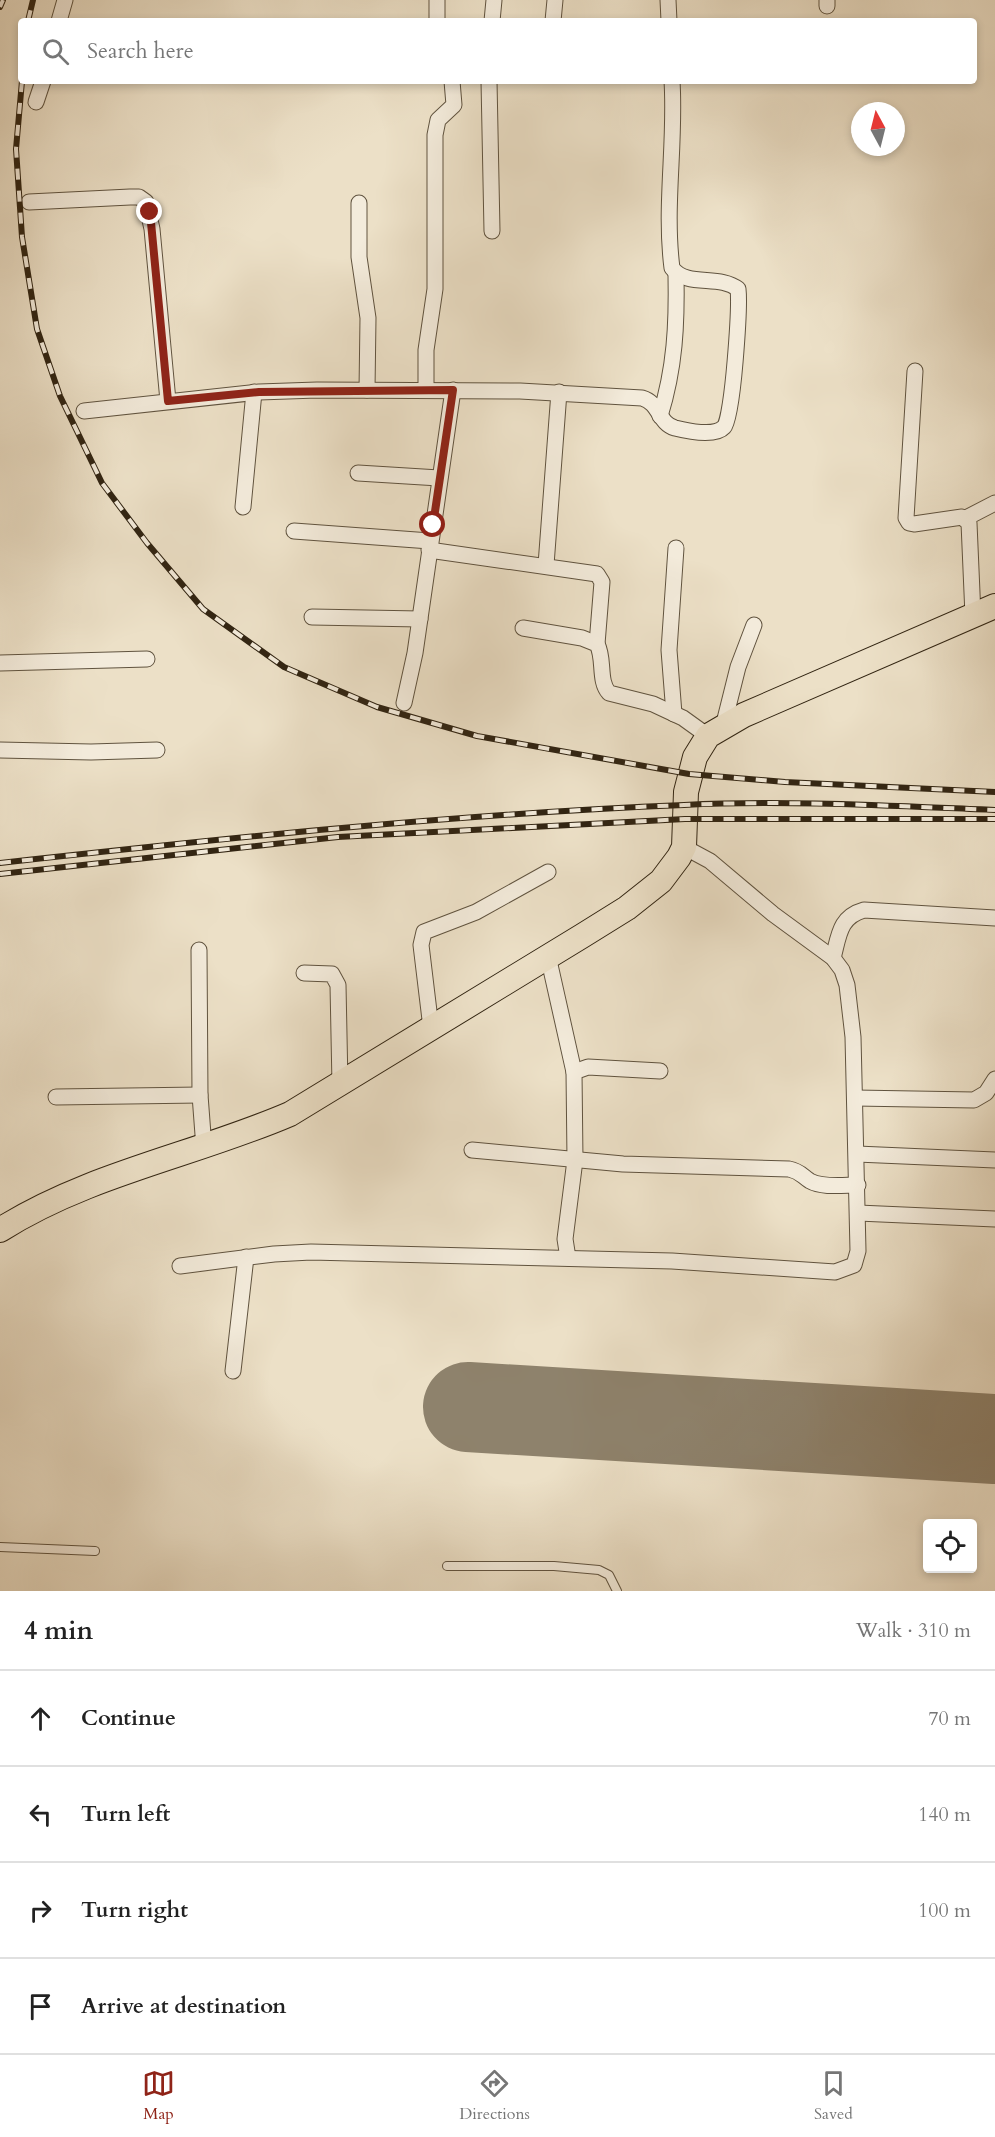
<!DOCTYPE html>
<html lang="en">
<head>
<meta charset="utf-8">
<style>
  body { margin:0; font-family:Cardo,serif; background:#f2f2f2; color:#222 }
  .controls { position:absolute; right:18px; bottom:18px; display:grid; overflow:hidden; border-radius:6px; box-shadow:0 3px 9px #0003 }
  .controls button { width:54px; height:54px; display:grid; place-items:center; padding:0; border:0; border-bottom:2px solid #e0e0e0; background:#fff; color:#222; font:30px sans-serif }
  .compass { position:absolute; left:851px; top:102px; width:54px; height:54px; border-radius:50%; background:#fff; box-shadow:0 3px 9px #0003; rotate:353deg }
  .stop { position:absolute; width:18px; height:18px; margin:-14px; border:4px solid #8f2418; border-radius:50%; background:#fff }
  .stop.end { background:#8f2418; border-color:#fff; box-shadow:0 2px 6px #0008 }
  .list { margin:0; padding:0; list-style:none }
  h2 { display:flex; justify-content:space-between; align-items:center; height:78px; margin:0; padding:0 24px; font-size:26px }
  h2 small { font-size:20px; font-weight:400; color:#767676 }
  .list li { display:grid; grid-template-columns:39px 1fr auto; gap:18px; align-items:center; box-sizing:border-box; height:96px; padding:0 24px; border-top:2px solid #e0e0e0 }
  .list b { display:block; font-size:22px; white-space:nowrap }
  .list em { font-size:20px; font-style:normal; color:#767676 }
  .icon { flex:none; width:33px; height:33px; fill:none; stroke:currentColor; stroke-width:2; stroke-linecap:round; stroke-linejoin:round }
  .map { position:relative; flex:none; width:995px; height:1591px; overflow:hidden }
  .search { position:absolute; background:#fff; box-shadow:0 3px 9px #0003; left:18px; right:18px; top:18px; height:66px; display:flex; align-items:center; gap:15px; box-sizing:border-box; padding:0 21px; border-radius:6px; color:#767676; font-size:22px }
  .sheet { height:462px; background:#fff }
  nav { display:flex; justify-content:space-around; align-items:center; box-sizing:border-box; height:84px; border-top:2px solid #e0e0e0; background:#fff; font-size:16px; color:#767676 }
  nav a { display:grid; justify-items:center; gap:3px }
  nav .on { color:#8f2418 }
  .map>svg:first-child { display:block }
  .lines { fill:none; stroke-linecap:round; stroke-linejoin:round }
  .runway { stroke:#8e826c; stroke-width:90 }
  .service-casing { stroke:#60533f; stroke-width:10 }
  .minor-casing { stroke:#60533f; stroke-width:17 }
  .trunk-casing { stroke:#312412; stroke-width:26 }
  .service { stroke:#f3ebdb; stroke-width:8 }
  .minor { stroke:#f3ebdb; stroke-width:15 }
  .trunk { stroke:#ece0c7; stroke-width:24 }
  .rail-casing { stroke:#312412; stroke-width:6 }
  .rail { stroke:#f3ebdb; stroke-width:4; stroke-dasharray:11; stroke-linecap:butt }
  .route { stroke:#8f2418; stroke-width:8 }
</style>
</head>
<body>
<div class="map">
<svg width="995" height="1591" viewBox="0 0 995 1591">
  <rect width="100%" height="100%" fill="#ece0c7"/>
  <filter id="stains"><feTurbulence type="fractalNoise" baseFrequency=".00333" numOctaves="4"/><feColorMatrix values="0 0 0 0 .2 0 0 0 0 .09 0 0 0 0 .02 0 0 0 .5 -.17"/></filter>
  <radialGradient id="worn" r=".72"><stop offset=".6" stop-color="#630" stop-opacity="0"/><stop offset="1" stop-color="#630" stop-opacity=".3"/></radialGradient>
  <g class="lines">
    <path class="runway" d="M468 1407 995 1439"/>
    <defs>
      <g id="service">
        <path d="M0 1547 95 1551"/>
        <path d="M447 1566H554L599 1570 609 1575 617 1591"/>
      </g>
      <g id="minor">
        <path d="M437 0V21"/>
        <path d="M668 0 669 21"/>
        <path d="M827 0V6"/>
        <path d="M59 21 65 0"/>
        <path d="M492 21 494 0"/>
        <path d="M553 21 555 0"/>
        <path d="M489 81 492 231"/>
        <path d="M36 102 43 81"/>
        <path d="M29 202 130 197H139L146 202 152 229 168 401"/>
        <path d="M359 203V257L368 318 367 390"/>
        <path d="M915 371 906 518 909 523 914 524 962 517 969 523 973 616"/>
        <path d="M426 390V350L435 289V135L438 120 454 105 452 81"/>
        <path d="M84 411 259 392 317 390 520 391 642 398C660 403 658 423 675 428 687 431 715 437 724 427 733 418 740 306 738 289 719 274 687 288 672 268 664 206 676 143 672 81"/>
        <path d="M660 416C675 368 677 324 676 274"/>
        <path d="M358 473 439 478"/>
        <path d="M243 507 254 392"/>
        <path d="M966 518 995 503"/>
        <path d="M294 531 430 541"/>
        <path d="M429 550 597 574 602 582 597 644"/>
        <path d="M546 565 559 392"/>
        <path d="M312 617 420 619"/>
        <path d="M523 628 582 638 597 644C605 659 598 681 609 693L653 704 683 718 708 736"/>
        <path d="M0 663 147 659"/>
        <path d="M404 703 415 653 453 390"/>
        <path d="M674 714 669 650 676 548"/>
        <path d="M723 727 738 667 754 625"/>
        <path d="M0 750 91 752 157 750"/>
        <path d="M199 950 200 1095 204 1148"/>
        <path d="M548 956 574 1072"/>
        <path d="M833 958C839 936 839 917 864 910L995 918"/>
        <path d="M304 973 332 974 338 985 340 1085"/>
        <path d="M431 1028 421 945 424 932 476 912 548 872"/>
        <path d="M56 1097 200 1095"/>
        <path d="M855 1098 974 1100 986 1093 995 1079"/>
        <path d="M472 1150 623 1164 789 1169C800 1171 802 1176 810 1181 822 1188 844 1185 858 1185"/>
        <path d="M857 1154 995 1160"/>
        <path d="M858 1213 995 1219"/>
        <path d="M568 1258 565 1239 575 1160 574 1072 588 1067 660 1071"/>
        <path d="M180 1266 274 1254 311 1252 672 1261 835 1272 854 1265 858 1251 853 1037 847 985 842 970 833 958 773 914 710 861 684 847"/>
        <path d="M233 1371 246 1257"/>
      </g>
      <path id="trunk" d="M0 1230C88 1174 195 1155 290 1114L582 936 627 908 661 881 679 857 684 847 686 792 695 757 708 736 744 715 995 606"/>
    </defs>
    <use href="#service" class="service-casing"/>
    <use href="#minor" class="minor-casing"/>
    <use href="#trunk" class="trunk-casing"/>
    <use href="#service" class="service"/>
    <use href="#minor" class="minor"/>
    <use href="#trunk" class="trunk"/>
    <defs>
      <g id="rail">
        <path d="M0 7 3 0"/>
        <path d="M28 21 33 0"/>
        <path d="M22 81 16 149 22 237 37 329 60 396 102 483 147 543 203 609 284 667 377 707 477 736 689 774 785 782 995 792"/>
        <path d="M0 863C228 838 455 814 684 805 788 800 892 806 995 810"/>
        <path d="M0 874 338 837 685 819H995"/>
      </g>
    </defs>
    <use href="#rail" class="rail-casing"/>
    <use href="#rail" class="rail"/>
  </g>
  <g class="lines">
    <path class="route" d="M150 212 168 401 259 392 453 390 433 525"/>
  </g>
  <rect width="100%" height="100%" filter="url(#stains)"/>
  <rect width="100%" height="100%" fill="url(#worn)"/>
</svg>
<div class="controls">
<button><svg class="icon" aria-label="locate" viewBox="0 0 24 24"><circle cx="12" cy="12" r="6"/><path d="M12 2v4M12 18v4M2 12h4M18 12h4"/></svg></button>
</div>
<svg class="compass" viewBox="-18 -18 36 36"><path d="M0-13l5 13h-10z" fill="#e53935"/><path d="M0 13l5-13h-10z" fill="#767676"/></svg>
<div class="stop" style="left:433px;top:525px"></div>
<div class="stop end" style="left:150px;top:212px"></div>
<div class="search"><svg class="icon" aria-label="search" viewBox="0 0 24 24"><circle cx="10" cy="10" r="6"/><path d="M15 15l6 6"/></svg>Search here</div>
</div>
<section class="sheet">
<h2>4 min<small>Walk · 310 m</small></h2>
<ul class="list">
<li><svg class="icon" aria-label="ahead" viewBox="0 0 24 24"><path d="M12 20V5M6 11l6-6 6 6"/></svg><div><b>Continue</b></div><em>70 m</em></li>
<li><svg class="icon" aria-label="left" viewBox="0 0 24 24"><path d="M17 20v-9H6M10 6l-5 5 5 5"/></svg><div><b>Turn left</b></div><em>140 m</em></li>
<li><svg class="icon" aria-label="right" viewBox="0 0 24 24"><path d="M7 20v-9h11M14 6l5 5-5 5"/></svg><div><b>Turn right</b></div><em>100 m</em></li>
<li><svg class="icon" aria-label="arrive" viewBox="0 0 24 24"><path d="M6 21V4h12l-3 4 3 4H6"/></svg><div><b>Arrive at destination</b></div></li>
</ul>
</section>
<nav>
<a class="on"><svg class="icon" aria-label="map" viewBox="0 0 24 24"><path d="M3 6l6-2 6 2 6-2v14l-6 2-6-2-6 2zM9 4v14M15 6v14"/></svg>Map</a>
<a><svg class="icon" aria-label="directions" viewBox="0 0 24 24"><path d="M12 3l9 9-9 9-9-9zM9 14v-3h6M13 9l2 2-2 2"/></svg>Directions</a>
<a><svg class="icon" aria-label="saved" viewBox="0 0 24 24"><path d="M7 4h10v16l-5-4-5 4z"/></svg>Saved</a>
</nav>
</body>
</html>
